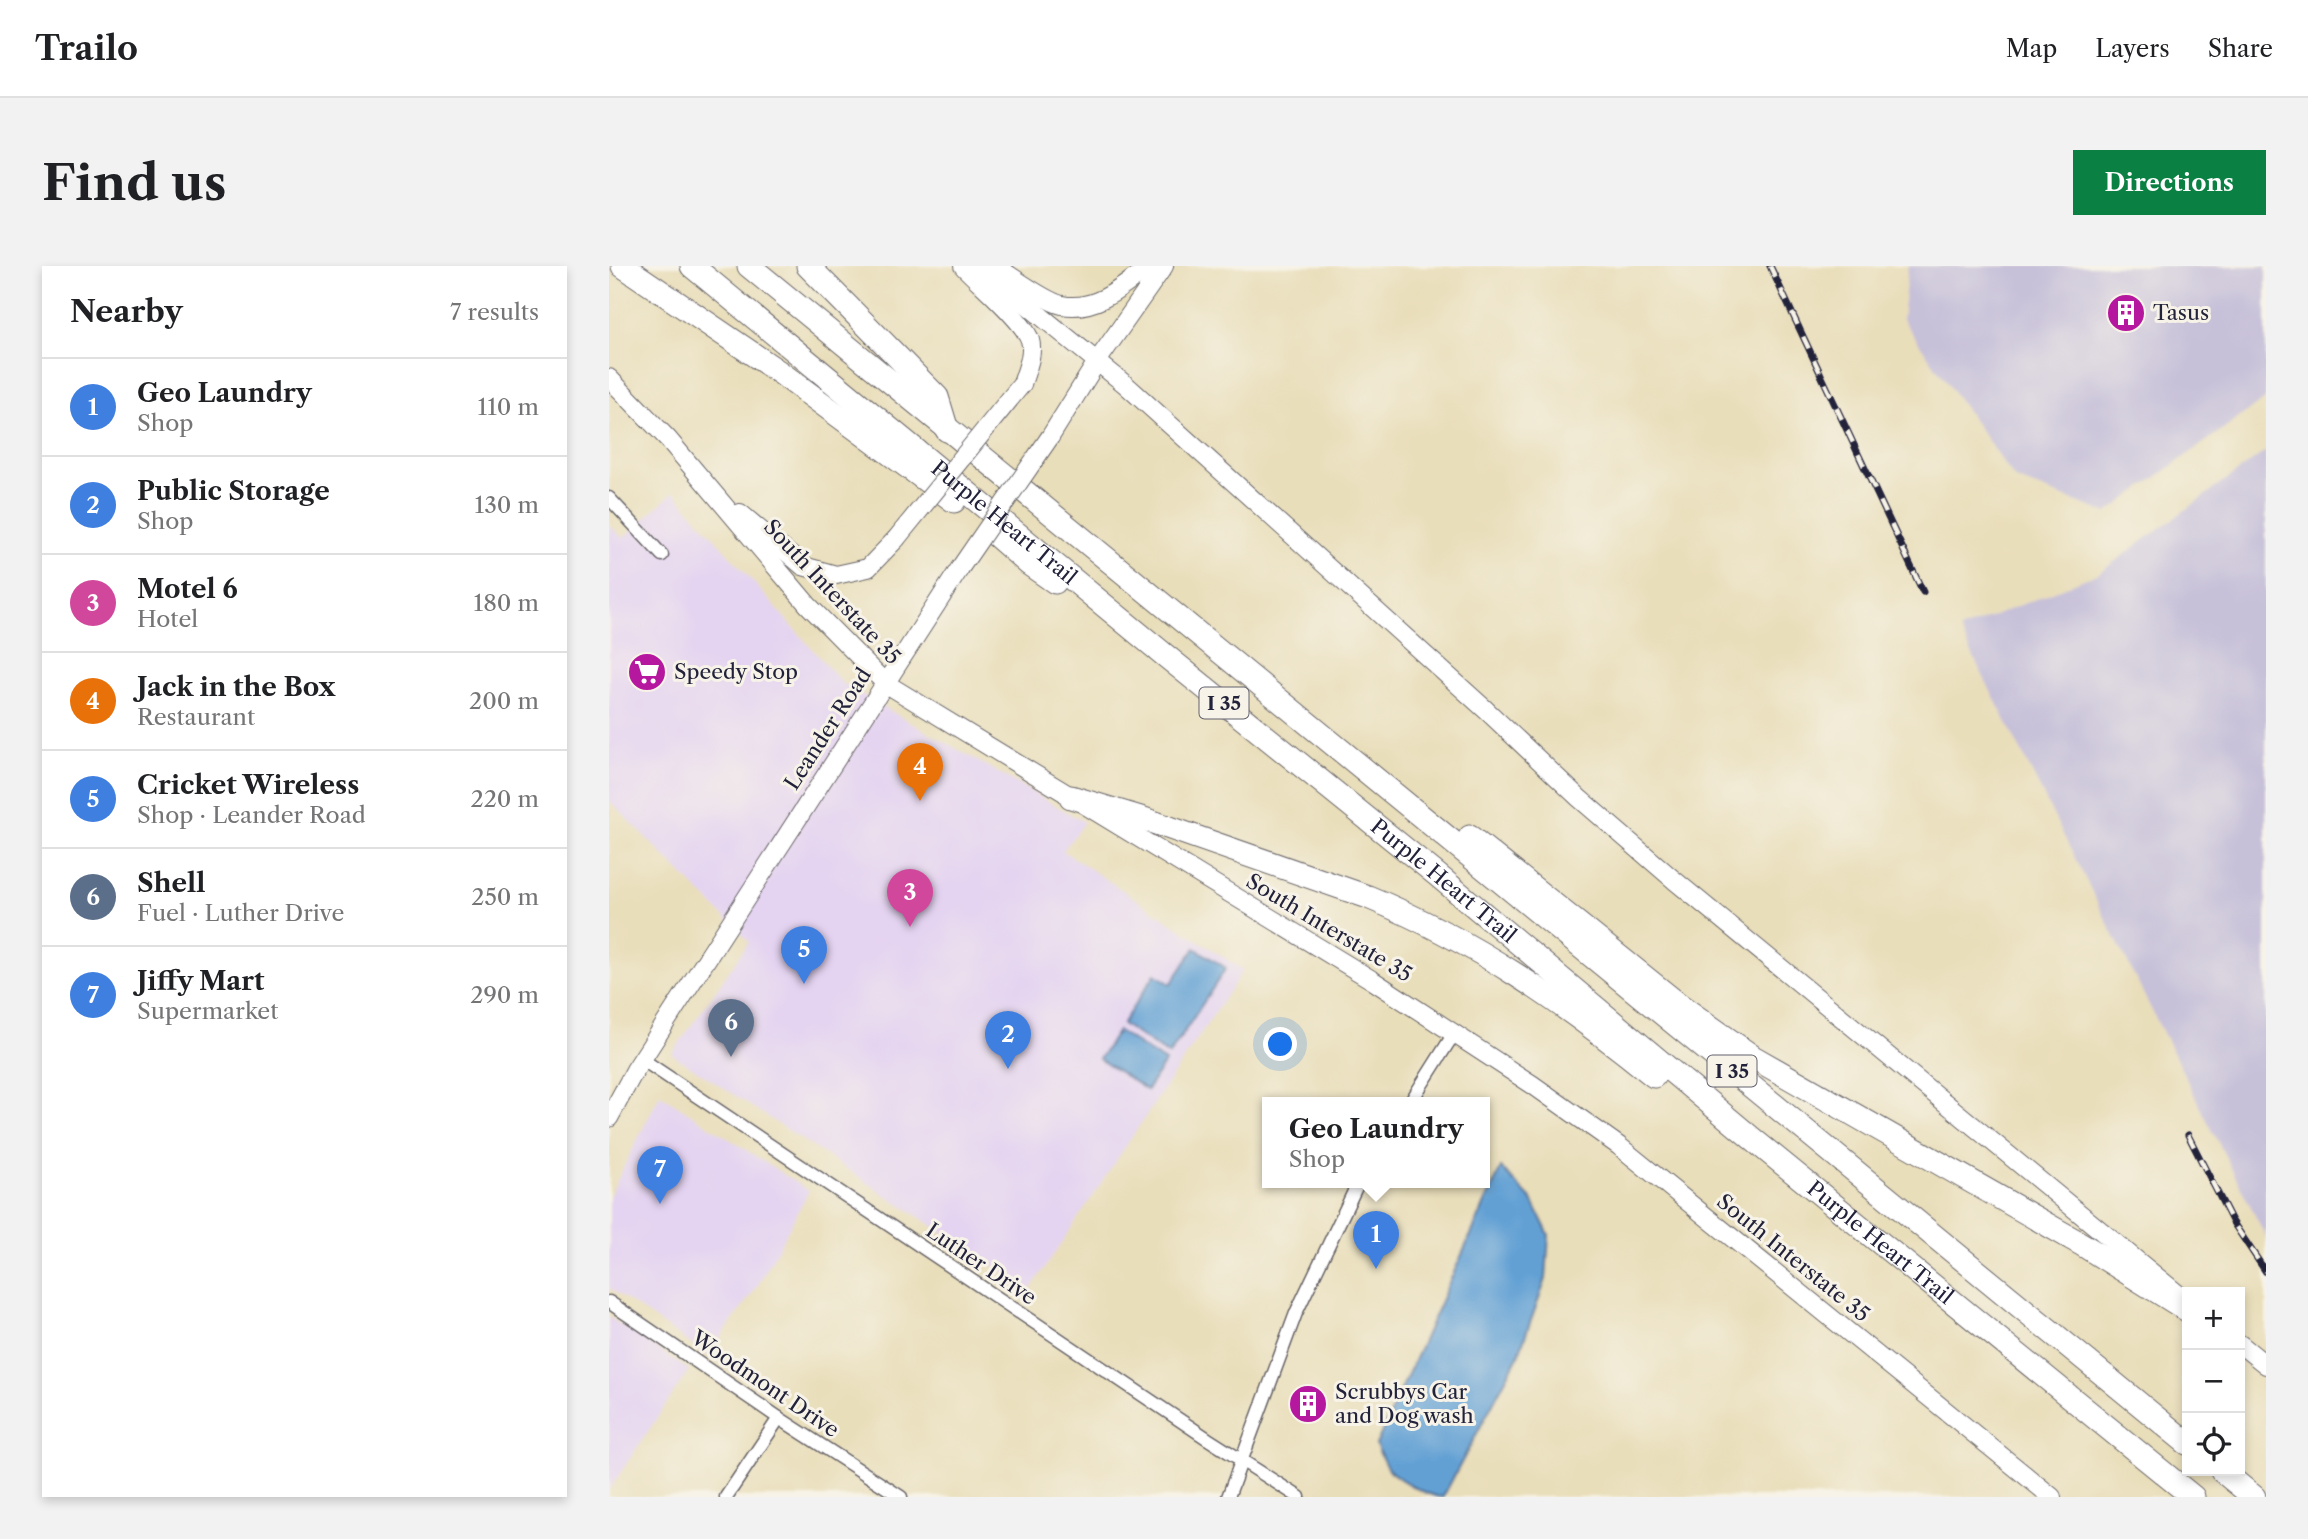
<!DOCTYPE html>
<html lang="en">
<head>
<meta charset="utf-8">
<style>
  body { margin:0; font-family:"Libre Caslon Text",serif; background:#f2f2f2; color:#202124 }
  .controls { position:absolute; right:21px; bottom:21px; display:grid; overflow:hidden; border-radius:0px; box-shadow:0 4px 10px #0003 }
  .controls button { width:63px; height:63px; display:grid; place-items:center; padding:0; border:0; border-bottom:2px solid #e0e0e0; background:#fff; color:#202124; font:35px sans-serif }
  .you { position:absolute; left:672px; top:779px; width:24px; height:24px; margin:-18px; border:5px solid #fff; border-radius:50%; background:#1a73e8; box-shadow:0 0 0 10px #1a73e833 }
  .badge { display:grid; place-items:center; width:46px; height:46px; border-radius:50%; background:#0b8043; color:#fff; font-size:23px; font-weight:700 }
  .pin { position:absolute; translate:-50% -58px; filter:drop-shadow(0 2px 4px #0008) }
  .pin::after { content:''; position:absolute; top:37px; width:24px; height:21px; background:inherit; clip-path:polygon(0 0,100% 0,50% 100%) }
  .popup { position:absolute; left:653px; top:831px; width:228px; height:91px; box-sizing:border-box; display:grid; place-content:center; border-radius:0px; background:#fff; filter:drop-shadow(0 2px 5px #0005); font-size:23px; white-space:nowrap; color:#757577 }
  .popup b { font-size:26px; color:#202124 }
  .popup::after { content:''; position:absolute; left:50%; top:100%; margin-left:-14px; border:14px solid transparent; border-top-color:#fff }
  .list { margin:0; padding:0; list-style:none }
  h2 { display:flex; justify-content:space-between; align-items:center; height:91px; margin:0; padding:0 28px; font-size:30px }
  h2 small { font-size:23px; font-weight:400; color:#757577 }
  .list li { display:grid; grid-template-columns:46px 1fr auto; gap:21px; align-items:center; box-sizing:border-box; height:98px; padding:0 28px; border-top:2px solid #e0e0e0 }
  .list b { display:block; font-size:26px; white-space:nowrap }
  .list p { margin:0; font-size:23px; white-space:nowrap; color:#757577 }
  .list em { font-size:23px; font-style:normal; color:#757577 }
  .icon { flex:none; width:38px; height:38px; fill:none; stroke:currentColor; stroke-width:2; stroke-linecap:round; stroke-linejoin:round }
  .map { position:relative; flex:none; width:1657px; height:1231px; overflow:hidden; border-radius:0px }
  header { display:flex; align-items:center; gap:42px; box-sizing:border-box; height:98px; padding:0 35px; background:#fff; border-bottom:2px solid #e0e0e0 }
  header strong { font-size:33px }
  nav { display:flex; gap:38px; margin-inline-start:auto; font-size:24px }
  .intro { display:flex; align-items:center; justify-content:space-between; box-sizing:border-box; height:168px; padding:0 42px }
  h1 { margin:0; font-size:49px }
  .button { padding:18px 32px; border-radius:0px; background:#0b8043; color:#fff; font-size:24px; font-weight:700 }
  main { display:flex; gap:42px; padding:0 42px }
  aside { flex:1; background:#fff; border-radius:0px; box-shadow:0 4px 10px #0003 }
  .map>svg:first-child { display:block }
  .built { fill:#e4d3f1 }
  .industrial { fill:#c6c0d9 }
  .water { fill:#62a0d4; stroke:#426188; stroke-width:2 }
  .lines { fill:none; stroke-linecap:round; stroke-linejoin:round }
  .street-casing { stroke:#686467; stroke-width:15 }
  .secondary-casing { stroke:#686467; stroke-width:20 }
  .highway-casing { stroke:#686467; stroke-width:25 }
  .street { stroke:#fff; stroke-width:12 }
  .secondary { stroke:#fff; stroke-width:18 }
  .highway { stroke:#fff; stroke-width:23 }
  .rail-casing { stroke:#22223b; stroke-width:7 }
  .rail { stroke:#f7f3e8; stroke-width:4.5; stroke-dasharray:13; stroke-linecap:butt }
  .secondary-bridge-casing { stroke:#686467; stroke-width:20; stroke-linecap:butt }
  .secondary-bridge { stroke:#fff; stroke-width:18 }
  .labels { text-anchor:middle; stroke-width:6; stroke-linejoin:round; paint-order:stroke }
  .shield { fill:#f7f3e8; stroke:#62616f; stroke-width:2 }
  .shield-label { font-size:19px; font-weight:bold; fill:#22223b }
  .poi-label { font-size:21px; fill:#22223b; stroke:#f7f3e8; text-anchor:start }
  .street-label { font-size:21px; fill:#22223b; stroke:#f7f3e8 }
</style>
</head>
<body>
<header>
<strong>Trailo</strong>
<nav><a>Map</a><a>Layers</a><a>Share</a></nav>
</header>
<div class="intro"><h1>Find us</h1><a class="button">Directions</a></div>
<main>
<aside>
<h2>Nearby<small>7 results</small></h2>
<ul class="list">
<li><span class="badge" style="background:#3f7fe0">1</span><div><b>Geo Laundry</b><p>Shop</p></div><em>110 m</em></li>
<li><span class="badge" style="background:#3f7fe0">2</span><div><b>Public Storage</b><p>Shop</p></div><em>130 m</em></li>
<li><span class="badge" style="background:#d1479c">3</span><div><b>Motel 6</b><p>Hotel</p></div><em>180 m</em></li>
<li><span class="badge" style="background:#e8710a">4</span><div><b>Jack in the Box</b><p>Restaurant</p></div><em>200 m</em></li>
<li><span class="badge" style="background:#3f7fe0">5</span><div><b>Cricket Wireless</b><p>Shop · Leander Road</p></div><em>220 m</em></li>
<li><span class="badge" style="background:#5c6f8a">6</span><div><b>Shell</b><p>Fuel · Luther Drive</p></div><em>250 m</em></li>
<li><span class="badge" style="background:#3f7fe0">7</span><div><b>Jiffy Mart</b><p>Supermarket</p></div><em>290 m</em></li>
</ul>
</aside>
<div class="map">
<svg width="1657" height="1231" viewBox="0 0 1657 1231">
  <rect width="100%" height="100%" fill="#f7f3e8"/>
  <filter id="ink" filterUnits="userSpaceOnUse"><feTurbulence type="fractalNoise" baseFrequency=".0143" numOctaves="2"/><feDisplacementMap in="SourceGraphic" scale="14" xChannelSelector="R" yChannelSelector="G"/><feConvolveMatrix kernelMatrix="1 2 1 2 8 2 1 2 1" color-interpolation-filters="sRGB"/></filter>
  <filter id="wash" filterUnits="userSpaceOnUse"><feTurbulence type="fractalNoise" baseFrequency=".00686" numOctaves="4" result="noise"/><feDisplacementMap in="SourceGraphic" scale="28" xChannelSelector="R" yChannelSelector="G"/><feGaussianBlur stdDeviation="1.57" result="paint"/><feColorMatrix in="noise" values="0 0 0 0 0 0 0 0 0 0 0 0 0 0 0 0 0 1.4 0 .05"/><feComposite in="paint" operator="in"/></filter>
  <g filter="url(#wash)">
    <rect width="100%" height="100%" fill="#e9deba"/>
    <g class="built">
      <path d="M65 226 233 417 475 556 454 585 634 704 421 1024 63 788 140 676 0 534V259L14 272Z"/>
      <path d="M51 828 200 925 151 1016 99 1090 0 1022V931Z"/>
      <path d="M0 1051 80 1104 0 1224Z"/>
    </g>
    <g class="industrial">
      <path d="M1299 0H1657V132L1498 247 1406 213 1293 53Z"/>
      <path d="M1657 185V971L1351 364 1490 307Z"/>
    </g>
    <g class="water">
      <path d="M586 682 617 702 560 789 513 758 546 708 562 718Z"/>
      <path d="M509 765 556 796 538 824 490 793Z"/>
      <path d="M892 902 923 934 940 969 937 1013 909 1090 834 1231C820 1231 790 1214 780 1204 774 1197 771 1186 767 1179Z"/>
    </g>
  </g>
  <g filter="url(#ink)">
    <g class="lines">
      <defs>
        <g id="street">
          <path d="M0 232 53 289"/>
          <path d="M34 794 599 1173 690 1231"/>
          <path d="M801 837 846 766"/>
          <path d="M0 1036 170 1152 292 1231"/>
          <path d="M117 1231 170 1152"/>
          <path d="M619 1231 687 1047 749 917"/>
        </g>
        <g id="secondary">
          <path d="M354 0C369 16 415 55 421 74 425 88 417 105 413 118"/>
          <path d="M370 0 517 119 877 444 970 532 1065 614 1570 1029"/>
          <path d="M386 0C403 10 435 35 453 39 487 46 516 19 541 0"/>
          <path d="M0 112 59 173 199 339 276 417 763 714 924 819 1010 880 1443 1231"/>
          <path d="M441 171 489 94 555 0"/>
          <path d="M131 247 194 300 227 309 259 302 287 273"/>
          <path d="M0 852 26 804 351 302"/>
          <path d="M1631 1078 1657 1099"/>
        </g>
        <g id="highway">
          <path d="M14 0 173 108 345 235"/>
          <path id="s1" d="M83 0 558 391 827 608 1146 875 1584 1231"/>
          <path d="M140 0 1578 1177"/>
          <path d="M199 0 328 131 338 164"/>
          <path d="M388 270 420 298 446 316"/>
          <path d="M462 531 538 554 759 631C866 675 955 737 1045 810"/>
          <path d="M861 571 1069 738 1144 791 1474 979 1578 1044"/>
          <path d="M1613 1205 1645 1231"/>
        </g>
      </defs>
      <use href="#street" class="street-casing"/>
      <use href="#secondary" class="secondary-casing"/>
      <use href="#highway" class="highway-casing"/>
      <use href="#street" class="street"/>
      <use href="#secondary" class="secondary"/>
      <use href="#highway" class="highway"/>
      <defs>
        <g id="rail">
          <path d="M1161 0 1314 326"/>
          <path d="M1579 869 1623 955 1657 1006"/>
        </g>
      </defs>
      <use href="#rail" class="rail-casing"/>
      <use href="#rail" class="rail"/>
      <defs>
        <g id="secondary-bridge">
          <path d="M287 273 413 118"/>
          <path d="M351 302 441 171"/>
        </g>
      </defs>
      <use href="#secondary-bridge" class="secondary-bridge-casing"/>
      <use href="#secondary-bridge" class="secondary-bridge"/>
    </g>
  </g>
  <defs>
    <symbol id="building-disc" viewBox="-11 -11 22 22"><circle r="9.5" fill="#b5179e" stroke="#f7f3e8"/><path d="M-4-6H4V6H1V3H-1V6H-4ZM-2.5-4.3h1.7v1.8h-1.7ZM.8-4.3h1.7v1.8H.8ZM-2.5-1h1.7V.8h-1.7ZM.8-1h1.7V.8H.8Z" fill="#fff"/></symbol>
    <symbol id="supermarket-disc" viewBox="-11 -11 22 22"><circle r="9.5" fill="#b5179e" stroke="#f7f3e8"/><path d="M-6-5.5h2.5l.6 2H6L4.5 2H-2.5L-4.4-4H-6ZM-1.5 3.2a1.3 1.3 0 1 0 .1 0ZM3 3.2a1.3 1.3 0 1 0 .1 0Z" fill="#fff"/></symbol>
  </defs>
  <g fill-rule="evenodd">
    <use href="#building-disc" x="1495" y="25" width="44" height="44"/>
    <use href="#supermarket-disc" x="16" y="384" width="44" height="44"/>
    <use href="#building-disc" x="677" y="1116" width="44" height="44"/>
  </g>
  <g class="labels">
    <g class="shield">
      <rect x="590.5" y="421.5" width="49" height="31" rx="5"/>
      <rect x="1098.5" y="789.5" width="49" height="31" rx="5"/>
    </g>
    <g class="shield-label">
      <text x="615" y="444">I 35</text>
      <text x="1123" y="812">I 35</text>
    </g>
    <g class="poi-label">
      <text x="1544" y="54">Tasus</text>
      <text x="65" y="413">Speedy Stop</text>
      <text x="726" y="1133">Scrubbys Car<tspan x="726" dy="24">and Dog wash</tspan></text>
    </g>
    <g class="street-label">
      <text dy="7" stroke="none"><textPath href="#s1" startOffset="404">Purple Heart Trail</textPath></text>
      <text transform="translate(223 326) rotate(47)" y="7">South Interstate 35</text>
      <text transform="translate(219 463) rotate(-57)" y="7">Leander Road</text>
      <text dy="7" stroke="none"><textPath href="#s1" startOffset="971">Purple Heart Trail</textPath></text>
      <text transform="translate(720 662) rotate(31)" y="7">South Interstate 35</text>
      <text dy="7" stroke="none"><textPath href="#s1" startOffset="1538">Purple Heart Trail</textPath></text>
      <text transform="translate(1184 992) rotate(39)" y="7">South Interstate 35</text>
      <text transform="translate(372 998) rotate(34)" y="7">Luther Drive</text>
      <text transform="translate(156 1118) rotate(34)" y="7">Woodmont Drive</text>
    </g>
  </g>
</svg>
<div class="controls">
<button>+</button>
<button>−</button>
<button><svg class="icon" aria-label="locate" viewBox="0 0 24 24"><circle cx="12" cy="12" r="6"/><path d="M12 2v4M12 18v4M2 12h4M18 12h4"/></svg></button>
</div>
<div class="you"></div>
<div class="pin badge" style="left:767px;top:1003px;background:#3f7fe0">1</div>
<div class="popup"><b>Geo Laundry</b>Shop</div>
<div class="pin badge" style="left:399px;top:803px;background:#3f7fe0">2</div>
<div class="pin badge" style="left:301px;top:661px;background:#d1479c">3</div>
<div class="pin badge" style="left:311px;top:535px;background:#e8710a">4</div>
<div class="pin badge" style="left:195px;top:718px;background:#3f7fe0">5</div>
<div class="pin badge" style="left:122px;top:791px;background:#5c6f8a">6</div>
<div class="pin badge" style="left:51px;top:938px;background:#3f7fe0">7</div>
</div>
</main>
</body>
</html>
